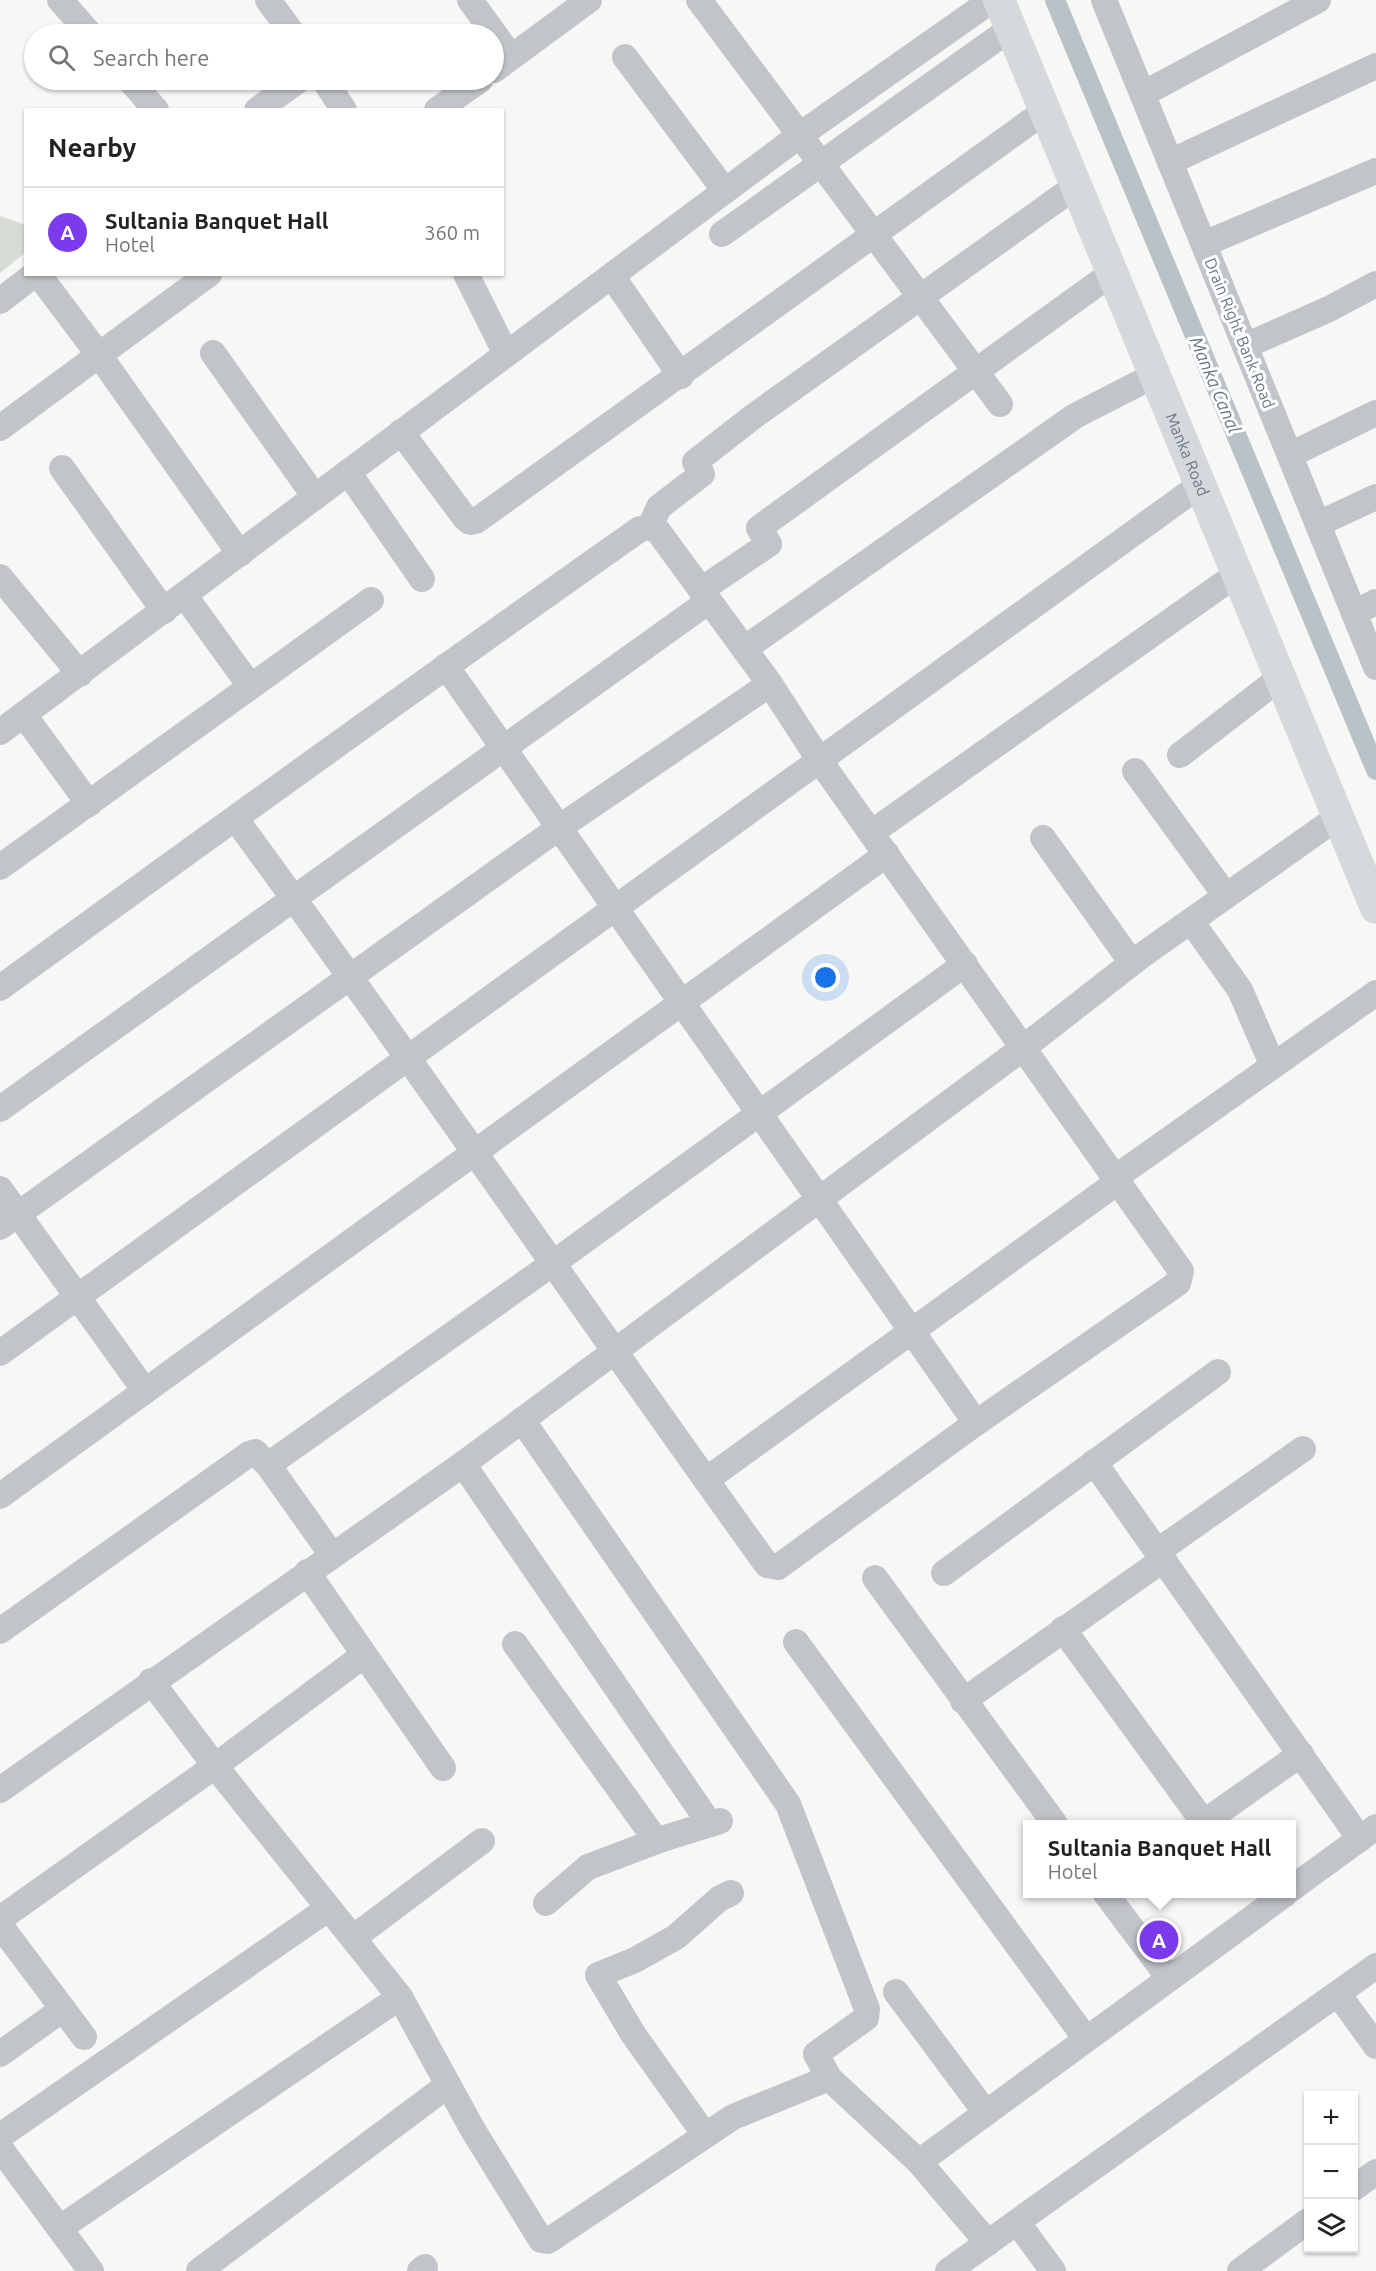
<!DOCTYPE html>
<html lang="en">
<head>
<meta charset="utf-8">
<style>
  body { margin:0; font-family:Ubuntu,sans-serif; background:#f6f6f6; color:#222 }
  .controls { position:absolute; right:18px; bottom:18px; display:grid; overflow:hidden; border-radius:0px; box-shadow:0 2px 4px #0004 }
  .controls button { width:54px; height:54px; display:grid; place-items:center; padding:0; border:0; border-bottom:2px solid #e0e0e0; background:#fff; color:#222; font:30px sans-serif }
  .you { position:absolute; left:826px; top:978px; width:21px; height:21px; margin:-15px; border:4px solid #fff; border-radius:50%; background:#1a73e8; box-shadow:0 0 0 9px #1a73e833 }
  .badge { display:grid; place-items:center; width:39px; height:39px; border-radius:50%; background:#7c3aed; color:#fff; font-size:20px; font-weight:700 }
  .pin { position:absolute; translate:-50% -50%; border:3px solid #fff; box-shadow:0 2px 6px #0006 }
  .popup { position:absolute; left:1023px; top:1820px; width:273px; height:78px; box-sizing:border-box; display:grid; place-content:center; border-radius:0px; background:#fff; filter:drop-shadow(0 2px 4px #0005); font-size:20px; white-space:nowrap; color:#767676 }
  .popup b { font-size:22px; color:#222 }
  .popup::after { content:''; position:absolute; left:50%; top:100%; margin-left:-12px; border:12px solid transparent; border-top-color:#fff }
  .list { margin:0; padding:0; list-style:none }
  h2 { display:flex; justify-content:space-between; align-items:center; height:78px; margin:0; padding:0 24px; font-size:26px }
  h2 small { font-size:20px; font-weight:400; color:#767676 }
  .list li { display:grid; grid-template-columns:39px 1fr auto; gap:18px; align-items:center; box-sizing:border-box; height:90px; padding:0 24px; border-top:2px solid #e0e0e0 }
  .list b { display:block; font-size:22px; white-space:nowrap }
  .list p { margin:0; font-size:20px; white-space:nowrap; color:#767676 }
  .list em { font-size:20px; font-style:normal; color:#767676 }
  .icon { flex:none; width:33px; height:33px; fill:none; stroke:currentColor; stroke-width:2; stroke-linecap:round; stroke-linejoin:round }
  .map { position:relative; flex:none; width:1376px; height:2271px; overflow:hidden }
  .search { position:absolute; background:#fff; box-shadow:0 2px 4px #0004; left:24px; top:24px; width:480px; height:66px; display:flex; align-items:center; gap:15px; box-sizing:border-box; padding:0 21px; border-radius:33px; color:#767676; font-size:22px }
  .panel { position:absolute; background:#fff; box-shadow:0 2px 4px #0004; left:24px; top:108px; width:480px; height:168px; border-radius:0px }
  .map>svg:first-child { display:block }
  .green { fill:#d7dcd5 }
  .lines { fill:none; stroke-linecap:round; stroke-linejoin:round }
  .canal { stroke:#b9c2c7; stroke-width:20 }
  .minor { stroke:#c1c4c8; stroke-width:26 }
  .major { stroke:#d5d9dc; stroke-width:32 }
  .labels { text-anchor:middle; stroke-width:6; stroke-linejoin:round; paint-order:stroke }
  .street-label { font-size:16px; fill:#697684; stroke:#fff }
  .water-label { font-size:18px; font-style:italic; fill:#65767f; stroke:#fff }
</style>
</head>
<body>
<div class="map">
<svg width="1376" height="2271" viewBox="0 0 1376 2271">
  <rect width="100%" height="100%" fill="#f7f8f5"/>
  <path class="green" d="M0 216 26 225 25 253 0 273Z"/>
  <g class="lines">
    <path class="canal" d="M1055 0 1376 770"/>
    <g class="minor">
      <path d="M60 0 90 34"/>
      <path d="M268 0 293 34"/>
      <path d="M470 0 511 57"/>
      <path d="M699 0 1000 404"/>
      <path d="M1104 0 1376 667"/>
      <path d="M625 57 725 191"/>
      <path d="M494 70 589 0"/>
      <path d="M130 80 156 110"/>
      <path d="M324 80 344 110"/>
      <path d="M1143 94 1318 0"/>
      <path d="M257 110 299 80"/>
      <path d="M437 110 480 80"/>
      <path d="M1170 162 1376 66"/>
      <path d="M722 234 1010 29"/>
      <path d="M1204 244 1376 171"/>
      <path d="M38 274 99 355 240 554"/>
      <path d="M466 274 506 354"/>
      <path d="M612 276 681 376"/>
      <path d="M0 301 35 274"/>
      <path d="M1245 346 1329 309 1376 284"/>
      <path d="M213 353 315 497"/>
      <path d="M0 428 209 274"/>
      <path d="M401 432 465 518 470 522 476 521 1045 111"/>
      <path d="M1290 455 1376 413"/>
      <path d="M62 468 164 611"/>
      <path d="M348 472 422 579"/>
      <path d="M1318 524 1376 497"/>
      <path d="M650 527 659 507 702 474 695 462 754 416 1076 186"/>
      <path d="M0 577 80 674"/>
      <path d="M701 590 769 544 759 528 1112 273"/>
      <path d="M185 596 250 686"/>
      <path d="M1354 613 1376 602"/>
      <path d="M744 649 1075 416 1155 375"/>
      <path d="M446 666 976 1423"/>
      <path d="M24 715 89 804"/>
      <path d="M0 732 800 135 992 0"/>
      <path d="M1180 755 1280 678"/>
      <path d="M1135 771 1226 896"/>
      <path d="M871 833 1237 574"/>
      <path d="M1043 838 1132 963"/>
      <path d="M0 867 371 600"/>
      <path d="M1191 921 1240 990 1273 1066"/>
      <path d="M0 988C213 834 425 680 640 529L650 527 658 531 770 684 820 761 1181 1271 1178 1283 976 1423 778 1567 767 1565C588 1317 416 1064 235 818"/>
      <path d="M0 1109 709 601"/>
      <path d="M1116 1177 1376 993"/>
      <path d="M0 1189 145 1391"/>
      <path d="M0 1227 560 827 770 684"/>
      <path d="M0 1353 1200 485"/>
      <path d="M522 1420 788 1804 867 2009 866 2018 816 2054 829 2078 919 2162 988 2243"/>
      <path d="M1094 1462 1360 1839"/>
      <path d="M463 1464 710 1824"/>
      <path d="M268 1465 552 1264 965 964"/>
      <path d="M706 1480 1119 1181"/>
      <path d="M0 1496 887 854"/>
      <path d="M1158 1551 1303 1449"/>
      <path d="M307 1572 443 1768"/>
      <path d="M944 1573 1218 1372"/>
      <path d="M875 1578 1055 1824"/>
      <path d="M1063 1629 1199 1816 1207 1818 1213 1816 1301 1754"/>
      <path d="M0 1631 249 1454 255 1452 268 1465 332 1555"/>
      <path d="M796 1642 1086 2039"/>
      <path d="M515 1644 653 1836 662 1839 720 1821"/>
      <path d="M151 1681 215 1766 400 1997 473 2130 541 2240 548 2241 733 2117 829 2078"/>
      <path d="M963 1701 1164 1559"/>
      <path d="M0 1790 463 1464 1023 1048 1141 956 1338 817"/>
      <path d="M1291 1889 1376 1827"/>
      <path d="M1106 1894 1169 1978"/>
      <path d="M546 1903 588 1867 662 1839"/>
      <path d="M0 1919 215 1766 364 1655"/>
      <path d="M0 1925 84 2037"/>
      <path d="M353 1938 482 1841"/>
      <path d="M896 1992 986 2113"/>
      <path d="M1338 1994 1376 2046"/>
      <path d="M0 2054 63 2009"/>
      <path d="M705 2135 633 2034 598 1975 635 1960 676 1937 719 1899 731 1893"/>
      <path d="M0 2136 329 1908"/>
      <path d="M0 2148 91 2271"/>
      <path d="M919 2162 1285 1894"/>
      <path d="M1354 2188 1376 2172"/>
      <path d="M1017 2222 1053 2271"/>
      <path d="M60 2228 400 1997"/>
      <path d="M199 2271 448 2085"/>
      <path d="M420 2271 425 2267"/>
      <path d="M948 2271 1376 1966"/>
      <path d="M1240 2271 1308 2221"/>
    </g>
    <path class="major" id="s1" d="M999 0 1376 908"/>
  </g>
  <g class="labels">
    <g class="street-label">
      <text transform="translate(1240 333) rotate(68)" y="6">Drain Right Bank Road</text>
      <text dy="6" stroke="none"><textPath href="#s1" startOffset="492">Manka Road</textPath></text>
    </g>
    <g class="water-label">
      <text transform="translate(1215 385) rotate(67)" y="6">Manka Canal</text>
    </g>
  </g>
</svg>
<div class="controls">
<button>+</button>
<button>−</button>
<button><svg class="icon" aria-label="layers" viewBox="0 0 24 24"><path d="M12 4l9 5-9 5-9-5zM3 14l9 5 9-5"/></svg></button>
</div>
<div class="you"></div>
<div class="pin badge" style="left:1159px;top:1940px">A</div>
<div class="popup"><b>Sultania Banquet Hall</b>Hotel</div>
<div class="search"><svg class="icon" aria-label="search" viewBox="0 0 24 24"><circle cx="10" cy="10" r="6"/><path d="M15 15l6 6"/></svg>Search here</div>
<section class="panel">
<h2>Nearby<small></small></h2>
<ul class="list">
<li><span class="badge">A</span><div><b>Sultania Banquet Hall</b><p>Hotel</p></div><em>360 m</em></li>
</ul>
</section>
</div>
</body>
</html>
